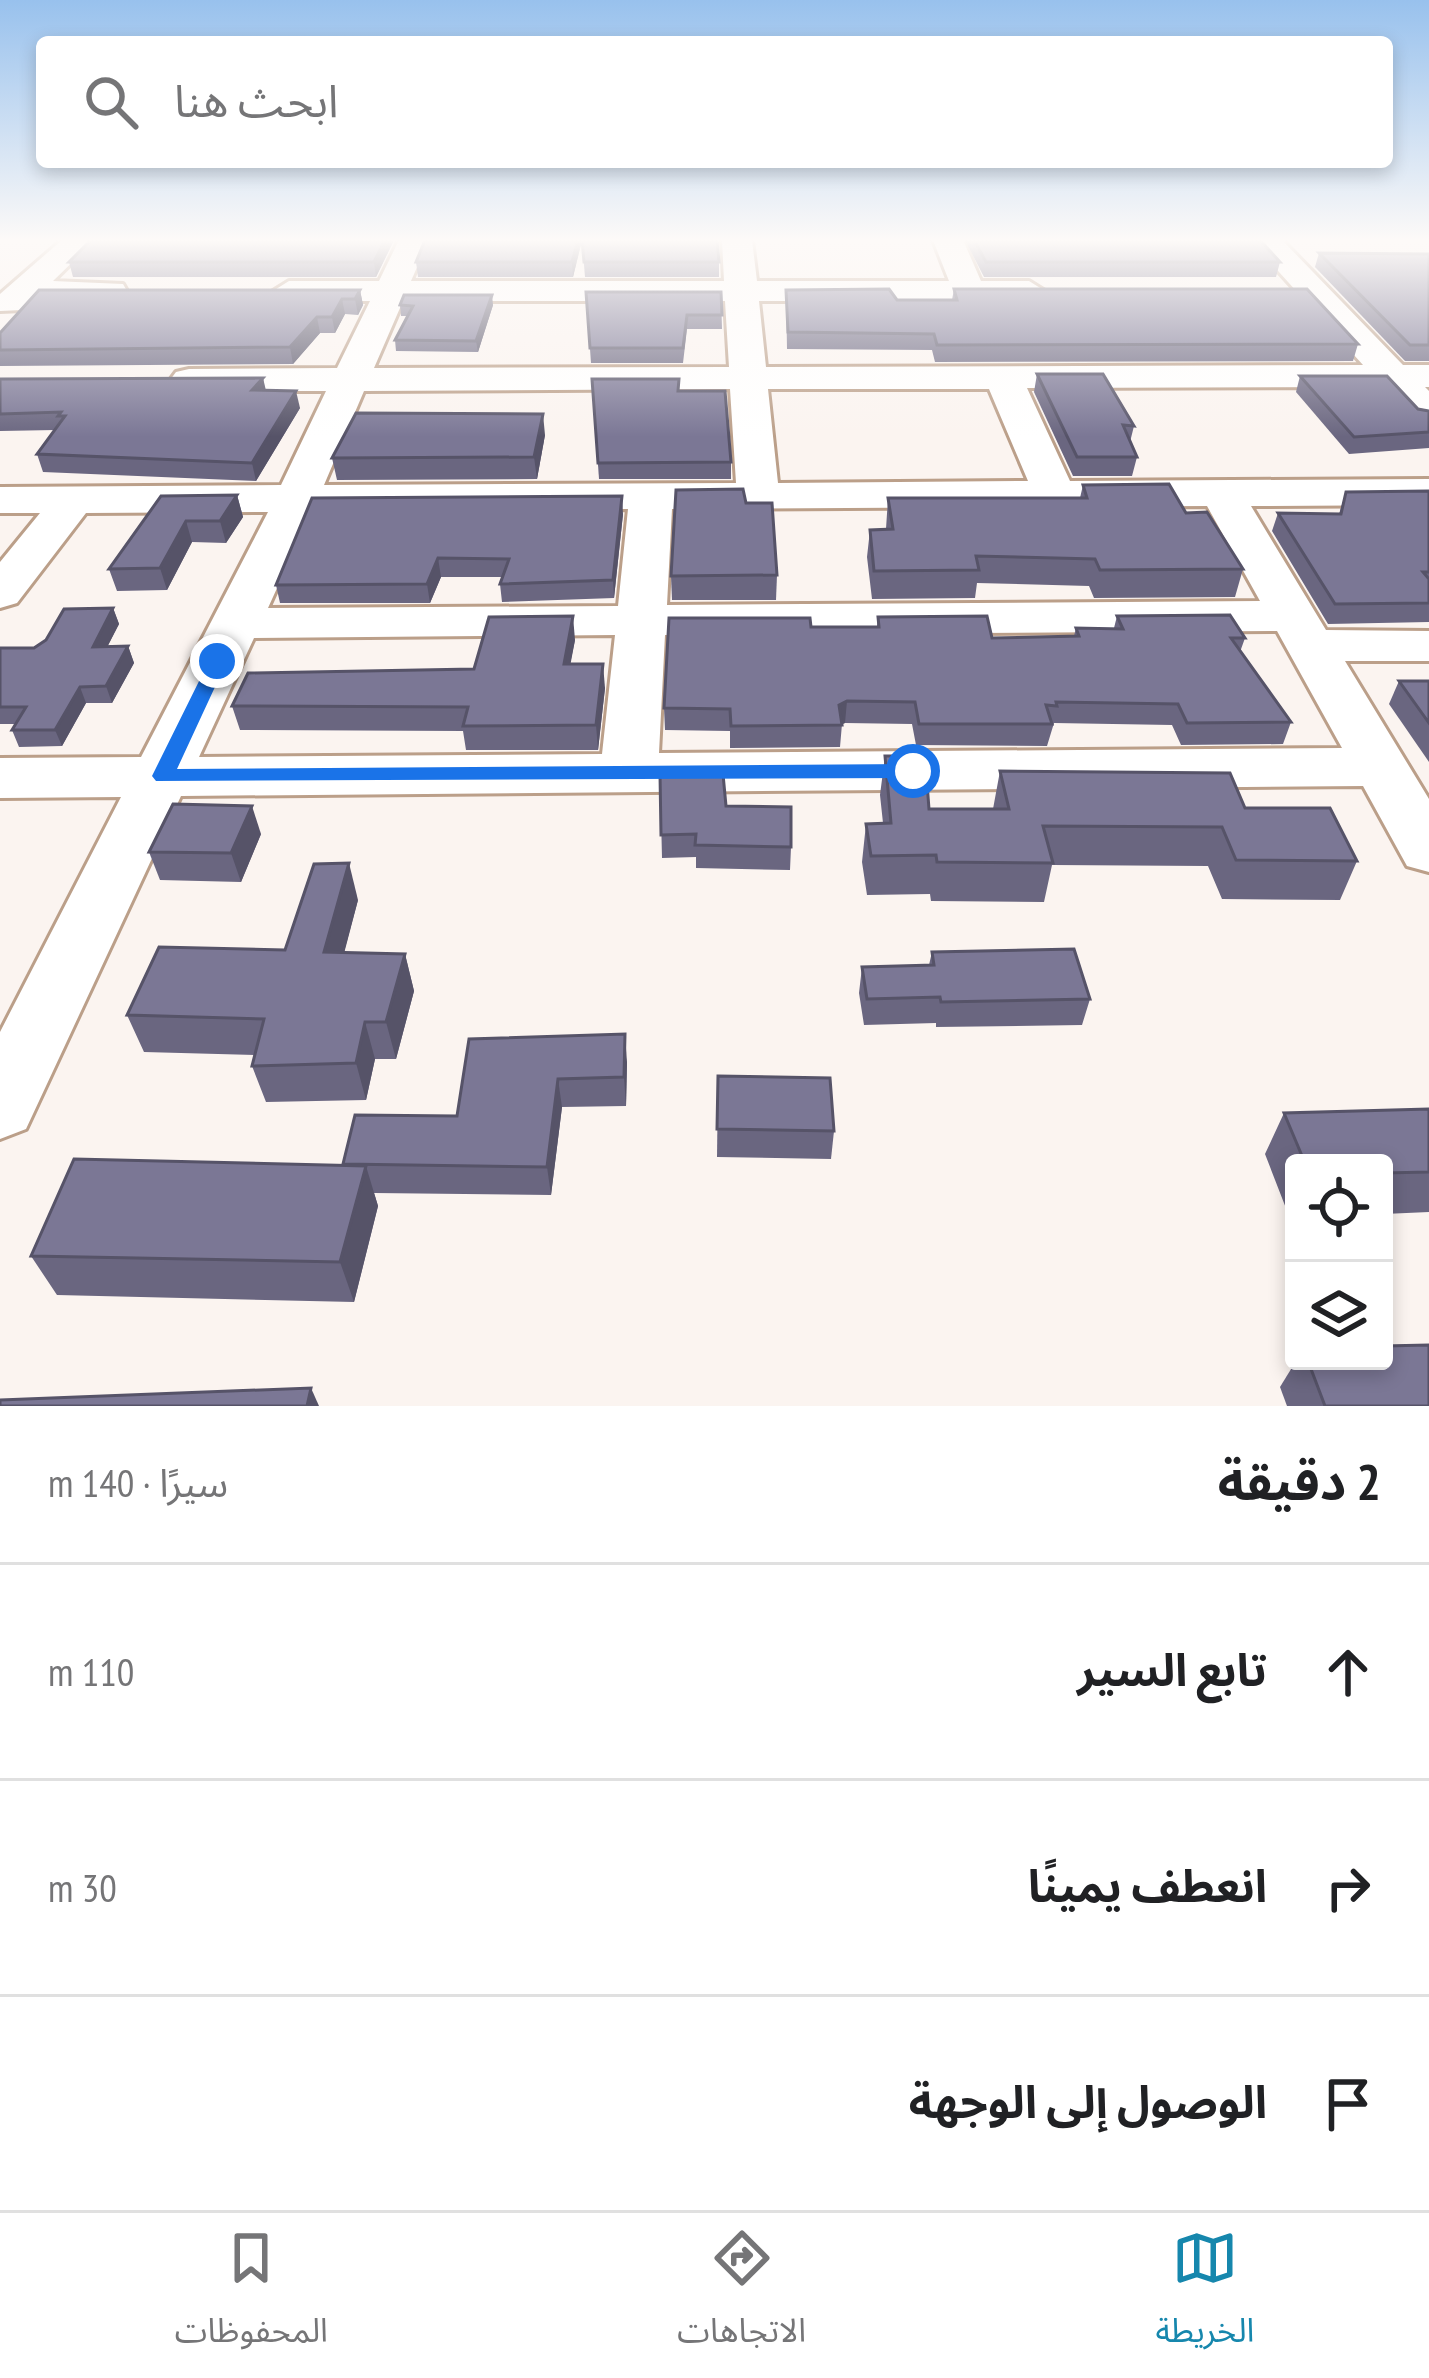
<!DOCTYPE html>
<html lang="ar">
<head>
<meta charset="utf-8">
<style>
  body { margin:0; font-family:"PT Sans Narrow","Noto Sans Arabic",sans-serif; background:#f6f6f6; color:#202124; direction:rtl }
  .controls { position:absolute; right:36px; bottom:36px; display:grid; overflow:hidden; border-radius:12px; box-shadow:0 6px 18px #0003 }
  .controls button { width:108px; height:108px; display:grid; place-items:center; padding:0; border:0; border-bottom:3px solid #e0e0e0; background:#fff; color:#202124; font:60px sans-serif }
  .stop { position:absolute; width:36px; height:36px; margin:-27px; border:9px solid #1a73e8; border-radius:50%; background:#fff }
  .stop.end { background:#1a73e8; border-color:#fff; box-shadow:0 3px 12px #0008 }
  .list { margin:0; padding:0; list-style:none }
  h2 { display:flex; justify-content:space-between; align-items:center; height:156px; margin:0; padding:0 48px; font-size:51px }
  h2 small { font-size:39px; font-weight:400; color:#757577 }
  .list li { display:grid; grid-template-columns:78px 1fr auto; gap:36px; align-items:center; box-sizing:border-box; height:216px; padding:0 48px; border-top:3px solid #e0e0e0 }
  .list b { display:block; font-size:45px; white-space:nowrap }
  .list em { font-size:39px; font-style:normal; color:#757577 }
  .icon { flex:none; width:66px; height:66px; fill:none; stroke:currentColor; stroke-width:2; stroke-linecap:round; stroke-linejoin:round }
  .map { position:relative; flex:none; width:1429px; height:1406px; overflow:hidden; direction:ltr }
  .search { position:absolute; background:#fff; box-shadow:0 6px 18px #0003; left:36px; right:36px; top:36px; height:132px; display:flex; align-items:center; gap:30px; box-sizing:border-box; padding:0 42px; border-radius:12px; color:#757577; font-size:45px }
  .sheet { height:804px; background:#fff }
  nav { display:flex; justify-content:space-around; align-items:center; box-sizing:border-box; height:168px; border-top:3px solid #e0e0e0; background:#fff; font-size:33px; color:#757577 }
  nav a { display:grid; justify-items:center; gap:6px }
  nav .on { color:#1687ad }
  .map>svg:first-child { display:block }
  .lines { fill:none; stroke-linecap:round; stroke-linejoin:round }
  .minor-casing { stroke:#bb9f89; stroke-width:6 }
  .minor { fill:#fff; fill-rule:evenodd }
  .wall { fill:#6a6680 }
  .shaded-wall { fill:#565368 }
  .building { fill:#7b7795; stroke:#565368; stroke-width:3 }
  .route { fill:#1a73e8 }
</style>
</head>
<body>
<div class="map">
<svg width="1429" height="1406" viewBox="0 0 1429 1406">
  <rect width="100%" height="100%" fill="#fbf4f0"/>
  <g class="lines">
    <defs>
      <g id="minor">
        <path d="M62 240H95L53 281 123 284 127 291 123 298 32 301 22 310 0 311V294Z"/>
        <path d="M399 240H429L411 281H724L722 240H752L757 281H949L933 240H963L981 281H1029L1045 291 1029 301H759L766 367 1363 365 1250 240H1282L1403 365H1429V387H1425L1429 391V426L1415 422 1383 387 1027 388 1070 481 1429 479V505L1251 506 1326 630 1429 631V661H1345L1429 799V872L1407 866 1363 786 181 796 26 1129 0 1139V1032L121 797 0 798V758L141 757 268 512 86 513 17 603 0 608V562L40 513H0V487L281 485 326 391H189L176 388 170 380 176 372 189 369 337 368 370 301H289L273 291 289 281H379ZM403 301H725L729 367 374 368ZM730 389 736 483 324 485 364 391ZM768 389H989L1028 481 778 483ZM1207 506 1260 601 667 605 672 509ZM628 509 618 606 268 608 312 511ZM1277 631 1342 748 659 753 665 635ZM615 635 602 754 199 757 254 638Z"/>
      </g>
    </defs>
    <use href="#minor" class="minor-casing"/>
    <use href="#minor" class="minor"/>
  </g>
  <g class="wall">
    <path d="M394 240 376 277H73L69 262Z"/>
    <path d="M582 240 573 277H418L416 262Z"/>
    <path d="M582 240 719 262V277H585Z"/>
    <path d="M965 240H1260L1280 262 1276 277H984Z"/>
    <path d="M1319 253 1429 254V361H1405L1315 267Z"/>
    <path d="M954 289 1358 344 1353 361 935 362 932 350 787 349 786 290 897 300H952Z"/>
    <path d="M360 290 363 305 358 315 345 314 335 333H320L293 364 0 366V333Z"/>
    <path d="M586 292H721L722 329H687L683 363H591Z"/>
    <path d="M400 305H493L478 352 396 351 395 340 408 316H401Z"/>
    <path d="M1037 374 1134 426 1130 442 1137 457 1132 476H1073L1034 392Z"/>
    <path d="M1300 376 1429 411V448L1349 454 1296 392Z"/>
    <path d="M263 378 265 390 300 408 256 481 43 472 37 454 55 430 0 431V379Z"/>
    <path d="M592 379 679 391 731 462V479H599Z"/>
    <path d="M545 435 537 479 337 480 332 458Z"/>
    <path d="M1083 485 1186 513 1243 569 1235 597 1094 598 1089 586 977 583 975 598 872 599 867 557 870 530 886 529 888 498H1080Z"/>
    <path d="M1429 491V622L1328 624 1272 531 1278 513 1339 514 1346 492Z"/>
    <path d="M237 495 243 517 226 543 192 542 167 590 117 591 109 569 161 496Z"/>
    <path d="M746 503 777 575 776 600H672L671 576Z"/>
    <path d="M623 514 614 598 502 602 500 584 502 577H441L430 603H280L276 585Z"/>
    <path d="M113 608 119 624 107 647 128 646 134 663 112 703H86L62 746 19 747 12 730 16 724H0V648H34Z"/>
    <path d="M1117 616 1245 638 1240 652 1291 722 1283 744 1181 745 1172 725 1054 723 1047 746 916 745 912 724 845 723 842 724 840 747 730 748V731L665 730 664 708 811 627H877L878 617 992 638 1074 636 1076 628H1114Z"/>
    <path d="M575 640 570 664 605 688 598 750H466L463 731 240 730 232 706 474 669Z"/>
    <path d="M1399 681H1429V762L1389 704Z"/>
    <path d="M885 756 929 809H993L1000 771 1245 808 1357 861 1340 900 1222 899 1208 866 1052 865 1044 902 931 901 930 894 867 895 862 862 866 824 883 823 880 795Z"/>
    <path d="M660 774 726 806 791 847 790 870 696 868V857L662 858Z"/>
    <path d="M261 834 241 882 160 880 149 852Z"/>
    <path d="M358 900 344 952 405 954 414 991 396 1059H375L366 1100 266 1102 252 1066 255 1055 144 1052 127 1015 285 950Z"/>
    <path d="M932 952 1090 999 1082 1025 936 1027V1023L864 1025 859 993 862 967 929 965Z"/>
    <path d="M469 1039 627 1062 626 1106 562 1107 551 1195 374 1193 378 1206 354 1302 57 1295 31 1256 343 1165 457 1116Z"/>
    <path d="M718 1076 834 1131 831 1159 717 1157Z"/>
    <path d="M1429 1109V1212L1384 1214V1163H1294V1216H1289L1265 1154 1284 1113Z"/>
    <path d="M1296 1361H1384L1429 1406H1287L1280 1387Z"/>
  </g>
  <g class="shaded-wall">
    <path d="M385 240H394L376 277 374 262Z"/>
    <path d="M578 240H582L573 277 572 262Z"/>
    <path d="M360 290 363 305 358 315 355 299Z"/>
    <path d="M492 295 493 305 478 352 476 341Z"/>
    <path d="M342 299 345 314 335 333 332 317Z"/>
    <path d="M317 317 320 333 293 364 290 347Z"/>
    <path d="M263 378 267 395 252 390Z"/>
    <path d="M296 391 300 408 256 481 252 463Z"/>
    <path d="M543 414 545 435 537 479 534 457Z"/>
    <path d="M237 495 243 517 226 543 220 521Z"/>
    <path d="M622 496 623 514 614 598 613 580Z"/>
    <path d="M186 521 192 542 167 590 160 568Z"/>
    <path d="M438 558 441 577 430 603 427 584Z"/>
    <path d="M113 608 119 624 99 663 93 647Z"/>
    <path d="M573 616 575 640 566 688 564 664Z"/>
    <path d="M128 646 134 663 112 703 106 686Z"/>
    <path d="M603 664 605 688 598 750 596 725Z"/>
    <path d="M80 687 86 703 62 746 55 730Z"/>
    <path d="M847 701 845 723 838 726 839 705Z"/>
    <path d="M252 806 261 834 241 882 231 853Z"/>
    <path d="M349 863 358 900 335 988 324 952Z"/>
    <path d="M405 954 414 991 396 1059 386 1022Z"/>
    <path d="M365 1022 375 1059 366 1100 356 1063Z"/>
    <path d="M625 1034 627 1062 626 1106 624 1077Z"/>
    <path d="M558 1079 562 1107 551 1195 547 1167Z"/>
    <path d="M366 1166 378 1206 354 1302 340 1262Z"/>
    <path d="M311 1388 319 1406H307Z"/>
  </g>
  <g class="building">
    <path d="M91 240H385L374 262H69Z"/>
    <path d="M425 240H578L572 262H416Z"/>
    <path d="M582 240H717L719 262H584Z"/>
    <path d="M974 240H1260L1280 262H986Z"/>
    <path d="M1319 253 1429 254V345H1410Z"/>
    <path d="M889 289 897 300H957L954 289H1307L1358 344 937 345 934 334 788 332 786 290Z"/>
    <path d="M39 290H360L355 299H342L332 317H317L290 347 0 350V333Z"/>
    <path d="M586 292H721L722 315H687L683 348H590Z"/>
    <path d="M404 295H492L476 341 395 340 413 306 400 305Z"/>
    <path d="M1037 374H1103L1134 426 1123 425 1137 457H1077Z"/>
    <path d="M1300 376H1387L1418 409 1429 411V432L1354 437Z"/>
    <path d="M263 378 252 390 296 391 252 463 37 454 65 416H58L61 412 0 414V379Z"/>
    <path d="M592 379H679L678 391H725L731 462 598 463Z"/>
    <path d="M356 413 543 414 534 457 332 458Z"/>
    <path d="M1169 484 1186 513 1207 512 1243 569 1100 570 1095 559 976 556 979 570 874 571 870 530 893 529 888 498H1087L1083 485Z"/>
    <path d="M743 489 746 503H772L777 575 671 576 676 490Z"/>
    <path d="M1429 491V572H1423L1429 579V603L1335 604 1278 513 1341 514 1346 492Z"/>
    <path d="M237 495 220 521H186L160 568 109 569 161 496Z"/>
    <path d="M622 496 613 580 500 584 509 559 438 558 427 584 276 585 312 498Z"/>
    <path d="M113 608 93 647 128 646 106 686 80 687 55 730H12L26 707H0V648H34L46 640 64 609Z"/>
    <path d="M1230 615 1245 638H1231L1291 722 1187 723 1178 704 1056 702 1057 706 1046 705 1052 724H919L915 702 847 701 839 705 842 725 731 726 730 709 664 708 669 618H810L811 627H879L878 617 987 616 992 638 1079 636 1076 628 1123 629 1117 616Z"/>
    <path d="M573 616 564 664H603L596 725 463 726 468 707 232 706 248 673 474 669 489 617Z"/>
    <path d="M1399 681H1429V723Z"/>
    <path d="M885 756H925L929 809H1009L1000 771 1230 773 1245 808H1330L1357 861 1236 860 1222 827 1043 826 1053 863 937 862 936 855 871 856 866 824 891 823Z"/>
    <path d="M660 774H723L726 806 791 807V847L695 845 696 834 661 835Z"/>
    <path d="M173 804 252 806 231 853 149 852Z"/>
    <path d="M349 863 324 952 405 954 386 1022H365L356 1063 252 1066 264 1019 127 1015 159 947 285 950 314 864Z"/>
    <path d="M1074 949 1090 999 941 1002 940 997 867 999 862 967 934 965 932 952Z"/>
    <path d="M625 1034 624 1077 558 1079 547 1167 343 1164 355 1115 457 1116 469 1039Z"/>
    <path d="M718 1076 830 1078 834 1131 717 1129Z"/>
    <path d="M1429 1109V1172L1384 1173V1163H1305L1284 1113Z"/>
    <path d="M74 1159 366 1166 340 1262 31 1256Z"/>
    <path d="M1429 1345V1406H1325L1308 1361H1384V1346Z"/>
    <path d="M311 1388 307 1406H0V1400Z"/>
  </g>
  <linearGradient id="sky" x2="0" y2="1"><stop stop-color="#98c1ed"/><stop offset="0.55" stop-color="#fdfaf8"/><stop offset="1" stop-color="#fdfaf8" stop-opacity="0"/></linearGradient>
  <rect width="1429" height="437" fill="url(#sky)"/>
  <path class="route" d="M211 657 227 661 177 769 913 764 923 771 913 778 156 781 152 776Z"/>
</svg>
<div class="controls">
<button><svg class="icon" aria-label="locate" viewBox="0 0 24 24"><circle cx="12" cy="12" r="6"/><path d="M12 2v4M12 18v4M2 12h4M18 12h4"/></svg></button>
<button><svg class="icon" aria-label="layers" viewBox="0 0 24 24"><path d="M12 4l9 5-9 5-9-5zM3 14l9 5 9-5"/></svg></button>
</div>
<div class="stop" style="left:913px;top:771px"></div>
<div class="stop end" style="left:217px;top:661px"></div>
<div class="search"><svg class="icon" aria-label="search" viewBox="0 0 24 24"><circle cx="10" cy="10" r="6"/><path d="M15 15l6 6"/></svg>ابحث هنا</div>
</div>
<section class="sheet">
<h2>2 دقيقة<small>سيرًا · 140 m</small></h2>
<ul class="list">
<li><svg class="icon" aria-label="ahead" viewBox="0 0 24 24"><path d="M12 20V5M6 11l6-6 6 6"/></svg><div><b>تابع السير</b></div><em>110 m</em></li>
<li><svg class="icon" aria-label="right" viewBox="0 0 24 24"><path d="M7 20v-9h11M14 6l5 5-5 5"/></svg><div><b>انعطف يمينًا</b></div><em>30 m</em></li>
<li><svg class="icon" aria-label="arrive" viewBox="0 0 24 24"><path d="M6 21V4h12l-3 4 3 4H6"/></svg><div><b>الوصول إلى الوجهة</b></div></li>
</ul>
</section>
<nav>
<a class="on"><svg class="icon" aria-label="map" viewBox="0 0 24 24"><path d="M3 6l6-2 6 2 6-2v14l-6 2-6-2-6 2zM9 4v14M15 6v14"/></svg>الخريطة</a>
<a><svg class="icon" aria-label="directions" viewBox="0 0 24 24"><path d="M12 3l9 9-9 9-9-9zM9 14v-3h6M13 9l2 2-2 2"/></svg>الاتجاهات</a>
<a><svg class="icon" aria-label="saved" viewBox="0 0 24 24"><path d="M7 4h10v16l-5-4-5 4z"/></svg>المحفوظات</a>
</nav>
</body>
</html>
